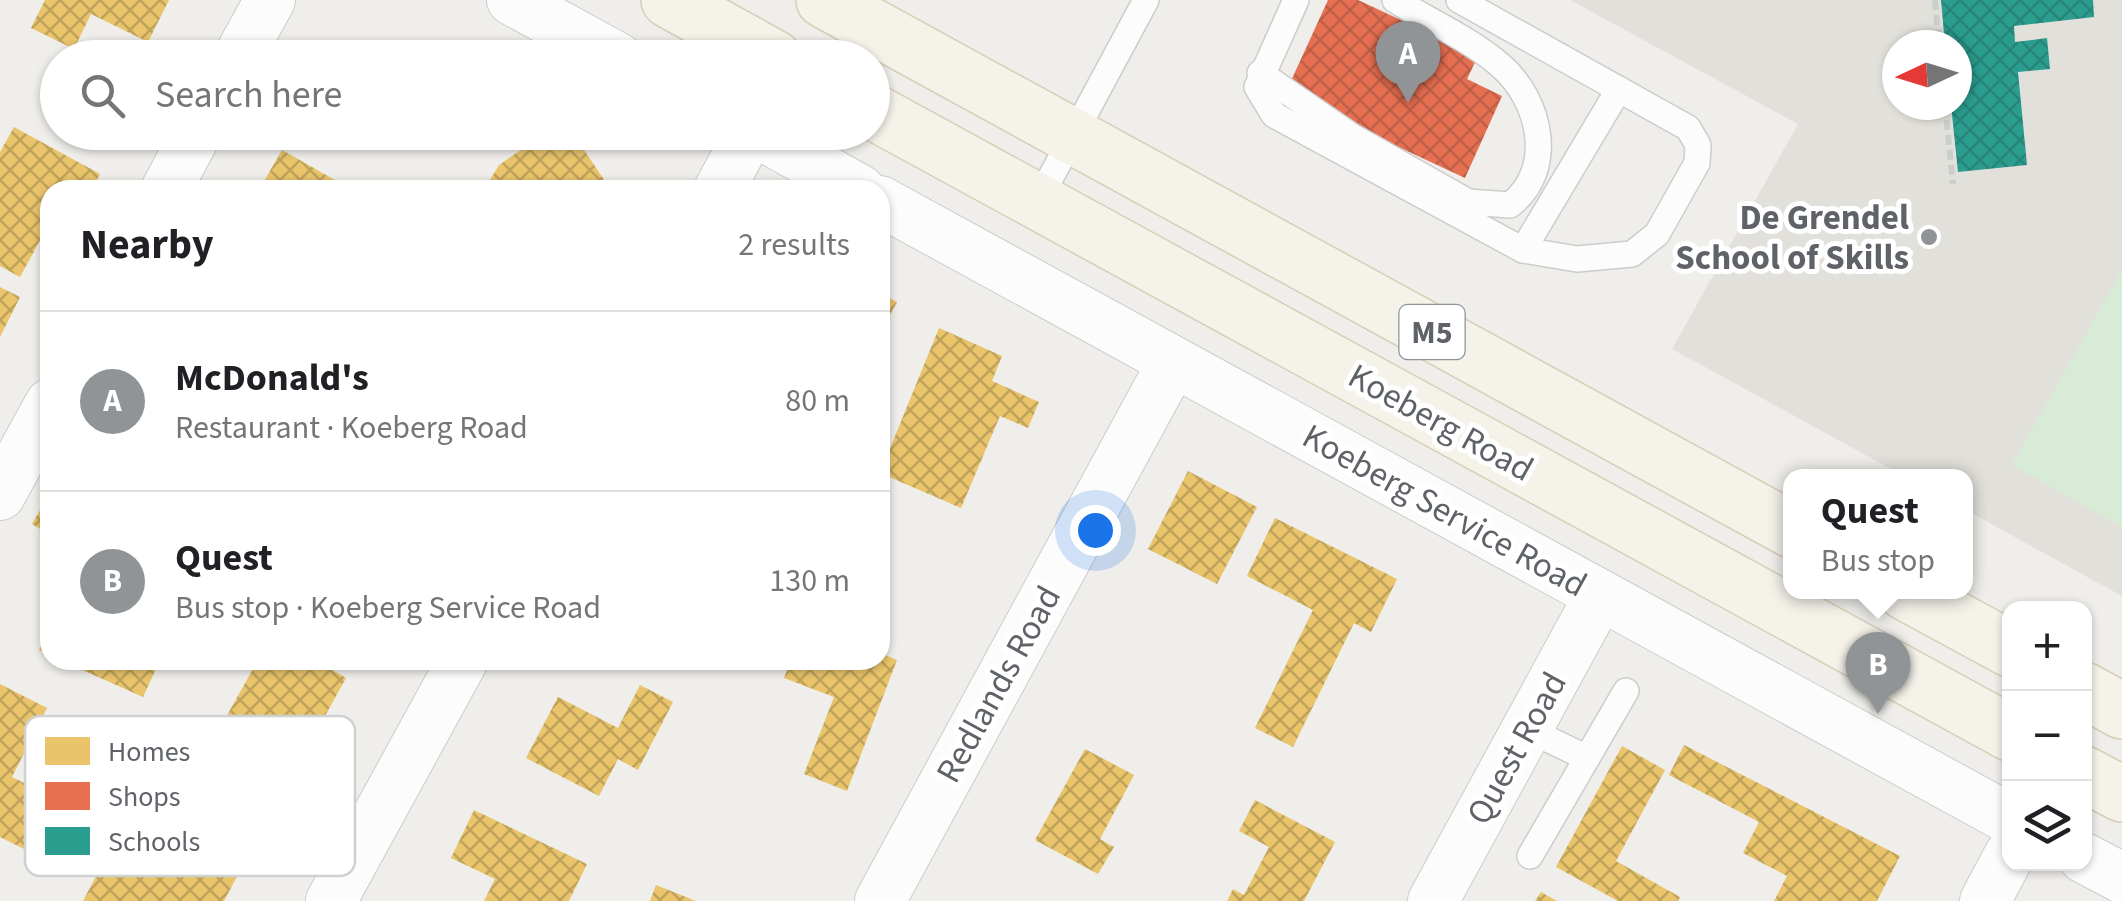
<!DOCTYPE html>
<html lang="en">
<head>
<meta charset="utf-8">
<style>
  body { margin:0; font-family:"Source Sans 3",sans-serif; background:#f6f6f6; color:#202124 }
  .controls { position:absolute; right:30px; bottom:30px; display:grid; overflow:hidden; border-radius:20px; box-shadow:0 2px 8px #0004 }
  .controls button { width:90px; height:90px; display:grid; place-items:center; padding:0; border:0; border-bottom:2px solid #e0e0e0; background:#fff; color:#202124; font:50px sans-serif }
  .compass { position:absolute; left:1882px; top:30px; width:90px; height:90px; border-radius:50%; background:#fff; box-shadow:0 2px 8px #0004; rotate:266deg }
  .you { position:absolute; left:1095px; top:530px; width:35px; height:35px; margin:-25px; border:8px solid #fff; border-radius:50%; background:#1a73e8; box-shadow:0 0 0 15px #1a73e833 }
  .badge { display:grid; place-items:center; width:65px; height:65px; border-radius:50%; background:#919496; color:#fff; font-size:32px; font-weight:700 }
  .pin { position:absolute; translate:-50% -82px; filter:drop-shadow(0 2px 5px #0008) }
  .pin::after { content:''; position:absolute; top:52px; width:35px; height:30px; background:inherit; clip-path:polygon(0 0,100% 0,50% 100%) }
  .popup { position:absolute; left:1783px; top:469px; width:190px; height:130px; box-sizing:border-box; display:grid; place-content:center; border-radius:20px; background:#fff; filter:drop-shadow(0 2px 8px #0005); font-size:32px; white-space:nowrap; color:#757577 }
  .popup b { font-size:38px; color:#202124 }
  .popup::after { content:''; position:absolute; left:50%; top:100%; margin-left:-20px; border:20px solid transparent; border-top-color:#fff }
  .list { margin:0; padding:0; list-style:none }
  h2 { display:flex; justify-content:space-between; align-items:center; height:130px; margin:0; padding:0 40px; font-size:42px }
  h2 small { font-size:32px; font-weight:400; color:#757577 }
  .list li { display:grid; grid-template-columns:65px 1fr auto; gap:30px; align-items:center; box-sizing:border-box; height:180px; padding:0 40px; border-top:2px solid #e0e0e0 }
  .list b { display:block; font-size:38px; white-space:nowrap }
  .list p { margin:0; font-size:32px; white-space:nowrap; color:#757577 }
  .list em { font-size:32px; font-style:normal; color:#757577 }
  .icon { flex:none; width:55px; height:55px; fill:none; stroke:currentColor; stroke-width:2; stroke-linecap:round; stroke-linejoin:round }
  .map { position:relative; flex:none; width:2122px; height:901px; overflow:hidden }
  .search { position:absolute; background:#fff; box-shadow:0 2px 8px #0004; left:40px; top:40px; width:850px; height:110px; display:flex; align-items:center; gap:25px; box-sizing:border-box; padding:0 35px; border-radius:55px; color:#757577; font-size:38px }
  .panel { position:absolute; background:#fff; box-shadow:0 2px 8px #0004; left:40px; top:180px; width:850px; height:490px; border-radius:30px }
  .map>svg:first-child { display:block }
  .education { fill:#e2e0da; fill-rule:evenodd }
  .pitch { fill:#d8ebd6 }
  .homes { fill:url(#homes-cross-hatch) }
  .shops { fill:url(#shops-cross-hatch) }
  .schools { fill:url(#schools-cross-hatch) }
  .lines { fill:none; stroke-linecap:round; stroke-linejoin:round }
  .lane-casing { stroke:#cbcccc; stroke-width:28 }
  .street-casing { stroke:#cbcccc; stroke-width:52 }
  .primary-casing { stroke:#d7ceb8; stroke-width:58 }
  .path { stroke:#cacfcc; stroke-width:6; stroke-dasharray:10 5; stroke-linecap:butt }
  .lane { stroke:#fdfcfc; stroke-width:25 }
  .street { stroke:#fdfcfc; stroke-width:50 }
  .primary { stroke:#f4f2e9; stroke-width:55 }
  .poi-dot { fill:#919496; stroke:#fff; stroke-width:4 }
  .labels { text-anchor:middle; stroke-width:10; stroke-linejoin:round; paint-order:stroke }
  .shield { fill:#fff; stroke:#8f9295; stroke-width:2.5 }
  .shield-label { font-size:32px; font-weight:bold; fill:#5f6368 }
  .poi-label { font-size:35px; font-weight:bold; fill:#5f6368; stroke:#fff; text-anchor:end }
  .street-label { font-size:35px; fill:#5f6368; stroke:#fff }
  .key { fill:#fff; stroke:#cfd0d2; stroke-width:2.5 }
  .key-label { font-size:28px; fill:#5f6368 }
</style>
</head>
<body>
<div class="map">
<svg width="2122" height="901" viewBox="0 0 2122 901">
  <defs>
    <pattern id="homes-cross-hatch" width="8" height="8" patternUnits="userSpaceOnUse" patternTransform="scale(2.5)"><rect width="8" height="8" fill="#e9c46a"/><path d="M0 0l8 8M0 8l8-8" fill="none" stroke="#c0a35b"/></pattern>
    <pattern id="shops-cross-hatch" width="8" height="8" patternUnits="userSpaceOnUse" patternTransform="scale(2.5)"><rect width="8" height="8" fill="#e76f51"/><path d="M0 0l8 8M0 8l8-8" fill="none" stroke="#be5f47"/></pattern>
    <pattern id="schools-cross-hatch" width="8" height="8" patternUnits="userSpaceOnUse" patternTransform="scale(2.5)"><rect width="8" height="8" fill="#2a9d8f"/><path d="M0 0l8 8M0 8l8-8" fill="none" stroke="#278479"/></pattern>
  </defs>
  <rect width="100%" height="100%" fill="#efeeea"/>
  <path class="education" d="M1570 0H2122V596L1966 510V477L1904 476 1672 349 1798 124ZM1897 45H1957V105H1897Z"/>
  <path class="pitch" d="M2122 270V527L2012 465Z"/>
  <g class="homes">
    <path d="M45 0H169L148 42 91 14 74 49 31 28Z"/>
    <path d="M14 127 100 174 91 190H50V222L20 277 0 266V152Z"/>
    <path d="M329 132H407V134L332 148Z"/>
    <path d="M547 132H572L611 190H484L499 165Z"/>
    <path d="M282 150 342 184 338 190H259Z"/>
    <path d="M0 287 20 297 0 337Z"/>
    <path d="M880 293 897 302 880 334Z"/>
    <path d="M939 328 1002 356 992 381 1039 402 1028 428 1000 416 961 508 880 473Z"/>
    <path d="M1188 471 1257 507 1217 584 1148 549Z"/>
    <path d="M50 493V535L32 524Z"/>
    <path d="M1275 518 1397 579 1371 632 1354 623 1293 747 1255 728 1313 610 1247 576Z"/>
    <path d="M50 626V655L39 650Z"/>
    <path d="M880 653 897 660 847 791 804 774 834 697 784 678 791 660H880Z"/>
    <path d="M60 660H160L143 697Z"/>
    <path d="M258 660H315L346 678 300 761 225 719Z"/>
    <path d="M0 684 47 708 12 777 50 796 24 849 0 837Z"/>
    <path d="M640 685 673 702 638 770 618 759 599 796 526 758 558 697 618 728Z"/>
    <path d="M1684 745 1900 856 1877 901H1774L1787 876 1743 853 1759 822 1669 775Z"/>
    <path d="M1622 746 1665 770 1616 861 1680 897 1678 901H1618L1556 867Z"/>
    <path d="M1085 749 1134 775 1100 839 1114 847 1098 874 1035 840Z"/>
    <path d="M1255 800 1335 842 1304 901H1227L1233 889 1244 895 1269 847 1239 831Z"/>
    <path d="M212 804 261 831 224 901H83L122 827 181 859Z"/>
    <path d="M474 810 587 864 569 901H484L495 879 451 858Z"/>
    <path d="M656 885 696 901H650Z"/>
    <path d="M1541 892 1557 901H1535Z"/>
  </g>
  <path class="shops" d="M1328 0H1358L1478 56 1467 79 1502 96 1465 178 1285 94Z"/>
  <path class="schools" d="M1941 0H2093L2094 17 2014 26 2015 42 2047 38 2050 69 2018 72 2027 165 1958 172 1951 105H1957V45H1945Z"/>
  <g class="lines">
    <defs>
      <g id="lane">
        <path d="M1296 0 1257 87 1274 115 1523 250 1577 259 1632 254 1657 234 1697 163 1698 145 1688 128 1459 0"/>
        <path d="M1260 73 1353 137 1468 202 1510 205C1556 170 1541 100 1500 65 1470 39 1429 21 1395 0"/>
        <path d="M1038 201 1146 0"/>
        <path d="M1523 250 1619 89"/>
        <path d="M1527 729 1587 758"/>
        <path d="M1530 856 1626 691"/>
      </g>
      <g id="street">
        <path d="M512 0 618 58"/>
        <path d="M238 58 270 0"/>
        <path d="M756 132 860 190"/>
        <path d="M166 190 197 132"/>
        <path d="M719 190 750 132"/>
        <path d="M880 201 2010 819"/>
        <path d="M0 495 50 404"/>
        <path d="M2084 858 2122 878"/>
        <path d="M331 901 463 660"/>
        <path d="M880 901 1173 362"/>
        <path d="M1433 901 1600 595"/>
        <path d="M1985 901 2010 854"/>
      </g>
      <g id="primary">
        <path d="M669 0 774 58"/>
        <path d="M824 0 1790 529"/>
        <path d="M872 111 2010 733"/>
        <path d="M1905 592 2010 649"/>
        <path d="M2084 690 2122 711"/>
        <path d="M2084 774 2122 794"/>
      </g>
    </defs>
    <use href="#lane" class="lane-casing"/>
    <use href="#street" class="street-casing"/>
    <use href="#primary" class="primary-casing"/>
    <g class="path">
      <path d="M1935 0 1939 45"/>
      <path d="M1945 105 1953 184"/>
    </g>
    <use href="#lane" class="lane"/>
    <use href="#street" class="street"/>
    <use href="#primary" class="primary"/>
  </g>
  <circle class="poi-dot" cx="1929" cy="237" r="10"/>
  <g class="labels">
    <rect class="shield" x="1399.5" y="305" width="65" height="54" rx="8"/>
    <g class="shield-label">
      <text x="1432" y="343">M5</text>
    </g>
    <g class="poi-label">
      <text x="1909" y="229">De Grendel<tspan x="1909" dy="40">School of Skills</tspan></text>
    </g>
    <g class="street-label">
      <text transform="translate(1441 422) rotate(29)" y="12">Koeberg Road</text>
      <text transform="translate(1445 510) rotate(29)" y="12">Koeberg Service Road</text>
      <text transform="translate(998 684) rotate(-61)" y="12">Redlands Road</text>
      <text transform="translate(1516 748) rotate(-61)" y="12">Quest Road</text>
    </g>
  </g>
  <rect x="25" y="716" width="330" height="160" rx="15" class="key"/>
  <rect x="45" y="737" width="45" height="28" fill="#e9c46a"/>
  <rect x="45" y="782" width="45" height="28" fill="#e76f51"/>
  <rect x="45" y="827" width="45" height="28" fill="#2a9d8f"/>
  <g class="key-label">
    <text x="108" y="761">Homes</text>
    <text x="108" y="806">Shops</text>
    <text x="108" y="851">Schools</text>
  </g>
</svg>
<div class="controls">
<button>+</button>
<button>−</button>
<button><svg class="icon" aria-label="layers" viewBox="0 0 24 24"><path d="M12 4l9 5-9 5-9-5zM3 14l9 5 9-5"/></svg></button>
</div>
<svg class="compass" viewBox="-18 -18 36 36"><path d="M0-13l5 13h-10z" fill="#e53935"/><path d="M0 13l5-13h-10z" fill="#757577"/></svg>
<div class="you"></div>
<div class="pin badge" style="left:1408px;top:103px">A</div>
<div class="pin badge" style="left:1878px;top:714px">B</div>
<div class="popup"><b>Quest</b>Bus stop</div>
<div class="search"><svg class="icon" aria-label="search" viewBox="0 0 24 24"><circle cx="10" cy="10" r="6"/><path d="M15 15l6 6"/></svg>Search here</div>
<section class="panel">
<h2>Nearby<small>2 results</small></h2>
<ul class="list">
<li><span class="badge">A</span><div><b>McDonald's</b><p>Restaurant · Koeberg Road</p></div><em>80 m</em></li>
<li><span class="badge">B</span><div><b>Quest</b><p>Bus stop · Koeberg Service Road</p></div><em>130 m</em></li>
</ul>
</section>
</div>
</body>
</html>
